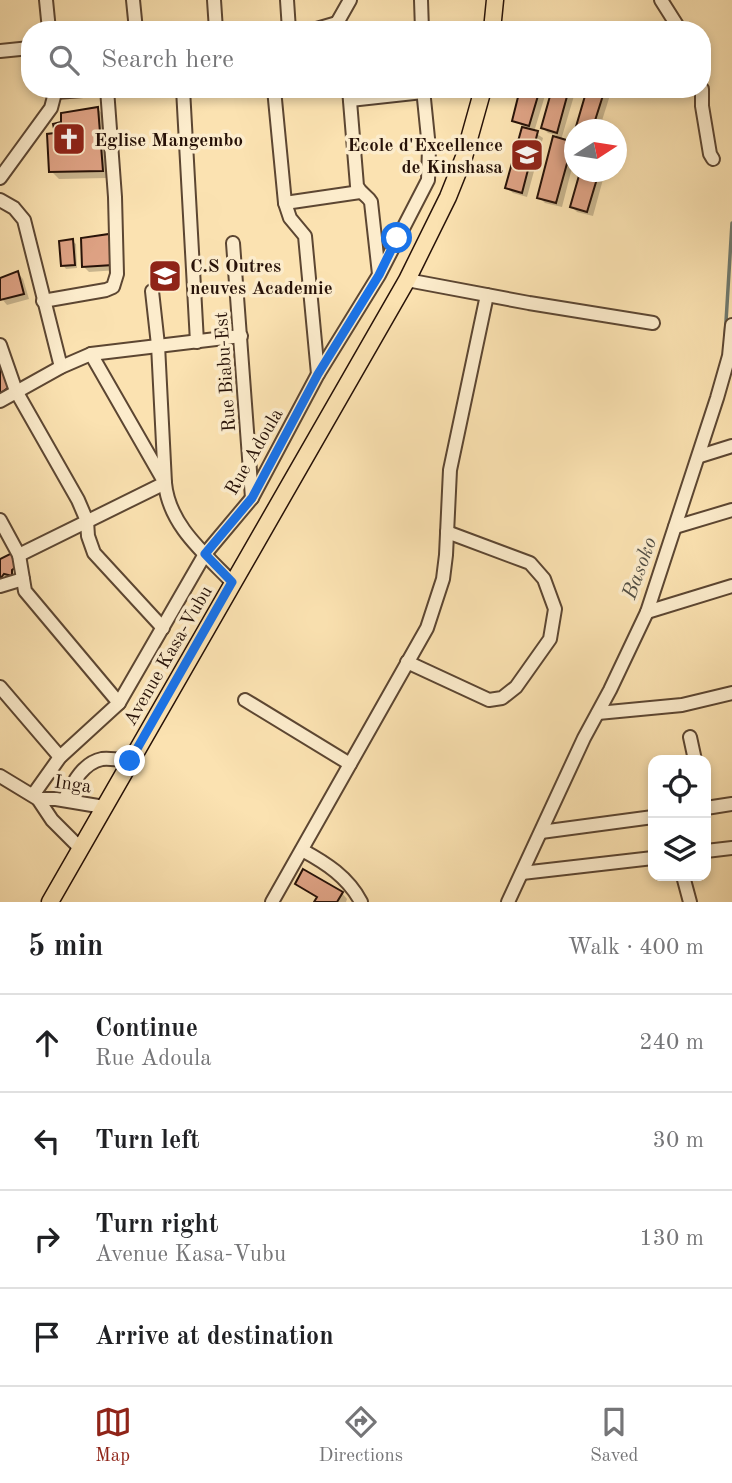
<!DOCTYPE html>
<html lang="en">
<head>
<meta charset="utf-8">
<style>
  body { margin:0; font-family:"Old Standard TT",serif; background:#f6f6f6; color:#202124 }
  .controls { position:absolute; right:21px; bottom:21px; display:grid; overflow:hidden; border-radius:14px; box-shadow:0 4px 10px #0003 }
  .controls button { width:63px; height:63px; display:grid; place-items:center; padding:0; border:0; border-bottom:2px solid #e0e0e0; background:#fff; color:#202124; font:35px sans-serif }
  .compass { position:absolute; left:564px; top:119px; width:63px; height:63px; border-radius:50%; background:#fff; box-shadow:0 4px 10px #0003; rotate:78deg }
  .stop { position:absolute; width:21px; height:21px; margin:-16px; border:5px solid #1a73e8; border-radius:50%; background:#fff }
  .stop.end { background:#1a73e8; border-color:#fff; box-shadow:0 2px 7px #0008 }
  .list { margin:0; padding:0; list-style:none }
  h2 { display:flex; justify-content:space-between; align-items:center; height:91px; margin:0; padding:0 28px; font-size:30px }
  h2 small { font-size:23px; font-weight:400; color:#757577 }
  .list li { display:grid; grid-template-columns:46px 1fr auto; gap:21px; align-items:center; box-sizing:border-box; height:98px; padding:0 28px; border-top:2px solid #e0e0e0 }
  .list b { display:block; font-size:26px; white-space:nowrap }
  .list p { margin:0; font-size:23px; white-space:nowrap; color:#757577 }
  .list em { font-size:23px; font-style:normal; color:#757577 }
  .icon { flex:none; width:38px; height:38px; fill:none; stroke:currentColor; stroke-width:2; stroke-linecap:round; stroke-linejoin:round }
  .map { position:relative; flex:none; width:732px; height:902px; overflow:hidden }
  .search { position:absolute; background:#fff; box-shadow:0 4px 10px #0003; left:21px; right:21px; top:21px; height:77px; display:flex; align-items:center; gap:18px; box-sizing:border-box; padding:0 24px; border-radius:28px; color:#757577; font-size:26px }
  .sheet { height:483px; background:#fff }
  nav { display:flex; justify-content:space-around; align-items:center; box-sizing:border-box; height:98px; border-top:2px solid #e0e0e0; background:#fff; font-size:19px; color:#757577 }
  nav a { display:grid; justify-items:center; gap:4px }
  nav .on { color:#8f2418 }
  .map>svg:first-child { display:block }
  .shadow { fill:#0003 }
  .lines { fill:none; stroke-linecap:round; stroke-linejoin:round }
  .stream { stroke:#6f796e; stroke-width:3.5 }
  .building { fill:#dea284; stroke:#271208; stroke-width:2 }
  .minor-casing { stroke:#5c4632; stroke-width:16 }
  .major-casing { stroke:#271208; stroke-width:19 }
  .minor { stroke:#fceccc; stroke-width:12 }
  .major { stroke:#fbe2b1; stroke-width:16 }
  .route { stroke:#1a73e8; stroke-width:9 }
  .labels { text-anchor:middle; stroke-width:7; stroke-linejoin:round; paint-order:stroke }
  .poi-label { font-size:19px; font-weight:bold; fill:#271208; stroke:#fceccc; text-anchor:start }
  .street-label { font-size:19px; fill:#271208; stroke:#fceccc }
  .water-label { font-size:21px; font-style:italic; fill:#514e44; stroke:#fceccc }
</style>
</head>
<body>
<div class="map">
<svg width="732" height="902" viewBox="0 0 732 902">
  <rect width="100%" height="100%" fill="#fbe2b1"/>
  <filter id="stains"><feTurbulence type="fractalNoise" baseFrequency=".00286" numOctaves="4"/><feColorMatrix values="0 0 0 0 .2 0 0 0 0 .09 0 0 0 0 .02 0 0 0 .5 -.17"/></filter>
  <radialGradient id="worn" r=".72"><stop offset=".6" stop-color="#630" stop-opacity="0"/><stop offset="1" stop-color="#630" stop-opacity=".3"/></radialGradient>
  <g class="shadow">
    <path d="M522 89H547L534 132 543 138 527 197 513 193 507 188 524 127 514 120Z"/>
    <path d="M554 89H576L561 140 574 146V160L562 207 545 203 539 197 556 135 548 133 543 128Z"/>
    <path d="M589 89H612L599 130H577Z"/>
    <path d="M98 109 105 117 109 178 59 179 51 171 57 135Z"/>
    <path d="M582 172H605L593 216 577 212 572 207Z"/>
    <path d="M108 236 114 242 118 270 89 272 83 266Z"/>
    <path d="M72 241 76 244 77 268 66 269 63 265Z"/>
    <path d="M18 273 23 279 29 299 7 305 2 299 0 293V280Z"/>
    <path d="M297 884 342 893 347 899 346 902H316L318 898Z"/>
  </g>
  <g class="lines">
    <path class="stream" d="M725 338 732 223"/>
  </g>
  <g class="building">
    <path d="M520 89H540L529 126 512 121Z"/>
    <path d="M552 89H569L557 133 541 128Z"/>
    <path d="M587 89H605L592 130H575Z"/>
    <path d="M98 107 103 171 49 172 47 134 55 133 53 124 61 122V113Z"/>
    <path d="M522 127 538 131 522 193 505 188Z"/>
    <path d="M553 136 573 142 556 203 537 198Z"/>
    <path d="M580 172H599L587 212 570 207Z"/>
    <path d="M109 234 113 265 82 267 81 238Z"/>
    <path d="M73 239 75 265 61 266 59 241Z"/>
    <path d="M18 271 24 294 0 300V278Z"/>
    <path d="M5 368 9 387 0 394V370Z"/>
    <path d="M14 552 20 564 12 570V576L4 574 0 579V559Z"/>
    <path d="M303 869 343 892 337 902H314L317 897 295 884Z"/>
  </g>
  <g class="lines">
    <defs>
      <g id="minor">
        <path d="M46 0 49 30"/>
        <path d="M133 0 136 30"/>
        <path d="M214 0 216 30"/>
        <path d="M287 0 289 30"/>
        <path d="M421 0 422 30"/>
        <path d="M661 0 680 30"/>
        <path d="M313 30 337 23"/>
        <path d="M339 30 337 23 350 0"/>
        <path d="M0 51 30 48"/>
        <path d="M183 89 197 342"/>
        <path d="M274 89 285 203 290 218 305 236 318 374"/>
        <path d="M349 89 357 186C361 194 367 195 371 202L379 274"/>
        <path d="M702 89V106L710 154 713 159"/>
        <path d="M56 92 96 89"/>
        <path d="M350 100 423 92"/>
        <path d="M0 178 51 108 56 89"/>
        <path d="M0 200 14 208 24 220 61 367"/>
        <path d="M285 203 360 192"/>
        <path d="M233 243 252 498"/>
        <path d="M407 280 529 303 653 323"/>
        <path d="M43 301 106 290 113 287 117 274 115 197 107 89"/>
        <path d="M0 345 16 391 78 500 87 521 88 536 94 553 163 628"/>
        <path d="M91 354 165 483C169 525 204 553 232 582"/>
        <path d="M0 401 61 367 91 354 241 336"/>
        <path d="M700 456 732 446"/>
        <path d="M0 520 19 555 25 591 119 703"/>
        <path d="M675 527 732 510"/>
        <path d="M19 555 165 483 158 345 152 291"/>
        <path d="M0 586 23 579"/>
        <path d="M647 612 732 586"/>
        <path d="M407 662 489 700 502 698 516 687 550 639 555 609 544 579 530 563 447 532"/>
        <path d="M0 687 60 757"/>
        <path d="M245 700 350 764"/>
        <path d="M598 713 682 705 732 693"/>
        <path d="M690 737 695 760"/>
        <path d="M0 776 38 799 52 820 80 848"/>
        <path d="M33 795 60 757 119 703 205 554 252 498 318 374 379 275 428 180 429 148 423 89"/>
        <path d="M38 799H56L104 807"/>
        <path d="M64 800C72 785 82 763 102 759 110 758 122 760 130 761"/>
        <path d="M706 808 732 804"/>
        <path d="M541 832 653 817"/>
        <path d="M302 850C326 863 348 877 361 902"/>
        <path d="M706 851 732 848"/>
        <path d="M522 873 653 858"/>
        <path d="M683 876 690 902"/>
        <path d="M272 902 427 628 443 579 446 555 450 470 487 295"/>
        <path d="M508 902 584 738 610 690 647 612 717 398 729 356 732 325"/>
      </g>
      <g id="major">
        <path d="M492 30 495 0"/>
        <path d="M50 902 407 280 448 197 464 157 483 89"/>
      </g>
    </defs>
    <use href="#minor" class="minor-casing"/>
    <use href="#major" class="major-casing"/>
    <use href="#minor" class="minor"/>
    <use href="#major" class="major"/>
  </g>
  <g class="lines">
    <path class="route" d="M130 761 232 582 205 554 252 498 318 374 379 275 397 238"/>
  </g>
  <defs>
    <symbol id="church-square" viewBox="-11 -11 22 22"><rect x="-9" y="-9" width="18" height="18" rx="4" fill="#8f2418" stroke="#fceccc"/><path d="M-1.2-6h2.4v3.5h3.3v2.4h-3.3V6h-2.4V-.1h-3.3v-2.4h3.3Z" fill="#fff"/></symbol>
    <symbol id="school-square" viewBox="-11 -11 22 22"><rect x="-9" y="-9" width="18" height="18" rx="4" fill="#8f2418" stroke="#fceccc"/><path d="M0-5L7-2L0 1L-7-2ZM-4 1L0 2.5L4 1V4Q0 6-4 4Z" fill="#fff"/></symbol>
  </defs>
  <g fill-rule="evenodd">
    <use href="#church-square" x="50" y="120" width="38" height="38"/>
    <use href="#school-square" x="508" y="136" width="38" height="38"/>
    <use href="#school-square" x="146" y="257" width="38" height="38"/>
  </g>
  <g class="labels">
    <g class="poi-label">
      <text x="94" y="146">Eglise Mangembo</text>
      <text x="503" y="151" text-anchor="end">Ecole d'Excellence<tspan x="503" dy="22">de Kinshasa</tspan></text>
      <text x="190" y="272">C.S Outres<tspan x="190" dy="22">neuves Academie</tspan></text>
    </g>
    <g class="street-label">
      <text transform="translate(224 372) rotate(-94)" y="7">Rue Biabu-Est</text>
      <text transform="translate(253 451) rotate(-60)" y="7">Rue Adoula</text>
      <text transform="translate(167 655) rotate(-60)" y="7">Avenue Kasa-Vubu</text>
      <text transform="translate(73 783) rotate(8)" y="7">Inga</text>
    </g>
    <g class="water-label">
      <text transform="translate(639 568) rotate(-70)" y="7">Basoko</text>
    </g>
  </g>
  <rect width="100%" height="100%" filter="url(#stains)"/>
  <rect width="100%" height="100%" fill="url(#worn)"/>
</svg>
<div class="controls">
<button><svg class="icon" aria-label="locate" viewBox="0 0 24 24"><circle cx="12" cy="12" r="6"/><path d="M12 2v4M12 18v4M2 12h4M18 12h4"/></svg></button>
<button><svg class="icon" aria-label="layers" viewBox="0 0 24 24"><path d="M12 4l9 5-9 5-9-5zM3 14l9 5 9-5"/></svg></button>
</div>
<svg class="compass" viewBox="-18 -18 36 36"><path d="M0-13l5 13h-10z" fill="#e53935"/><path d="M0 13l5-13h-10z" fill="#757577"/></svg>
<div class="stop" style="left:397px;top:238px"></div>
<div class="stop end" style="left:130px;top:761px"></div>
<div class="search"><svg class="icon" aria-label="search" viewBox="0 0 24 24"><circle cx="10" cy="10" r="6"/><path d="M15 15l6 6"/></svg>Search here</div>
</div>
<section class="sheet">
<h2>5 min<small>Walk · 400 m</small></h2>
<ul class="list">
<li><svg class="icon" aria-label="ahead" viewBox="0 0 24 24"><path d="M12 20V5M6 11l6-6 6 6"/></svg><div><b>Continue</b><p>Rue Adoula</p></div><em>240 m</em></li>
<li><svg class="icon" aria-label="left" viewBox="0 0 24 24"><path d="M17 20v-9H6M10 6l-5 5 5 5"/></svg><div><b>Turn left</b></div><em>30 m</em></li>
<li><svg class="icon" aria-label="right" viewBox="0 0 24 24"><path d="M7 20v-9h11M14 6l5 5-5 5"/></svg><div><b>Turn right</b><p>Avenue Kasa-Vubu</p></div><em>130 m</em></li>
<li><svg class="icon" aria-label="arrive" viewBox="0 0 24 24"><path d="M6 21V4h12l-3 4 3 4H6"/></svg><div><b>Arrive at destination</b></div></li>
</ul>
</section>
<nav>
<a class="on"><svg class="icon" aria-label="map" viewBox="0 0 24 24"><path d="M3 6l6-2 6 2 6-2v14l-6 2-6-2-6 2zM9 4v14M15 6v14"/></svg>Map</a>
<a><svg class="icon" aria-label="directions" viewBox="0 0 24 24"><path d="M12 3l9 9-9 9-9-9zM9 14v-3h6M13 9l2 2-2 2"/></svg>Directions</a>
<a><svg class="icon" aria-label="saved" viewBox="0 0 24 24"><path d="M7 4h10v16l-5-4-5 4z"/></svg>Saved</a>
</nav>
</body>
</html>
